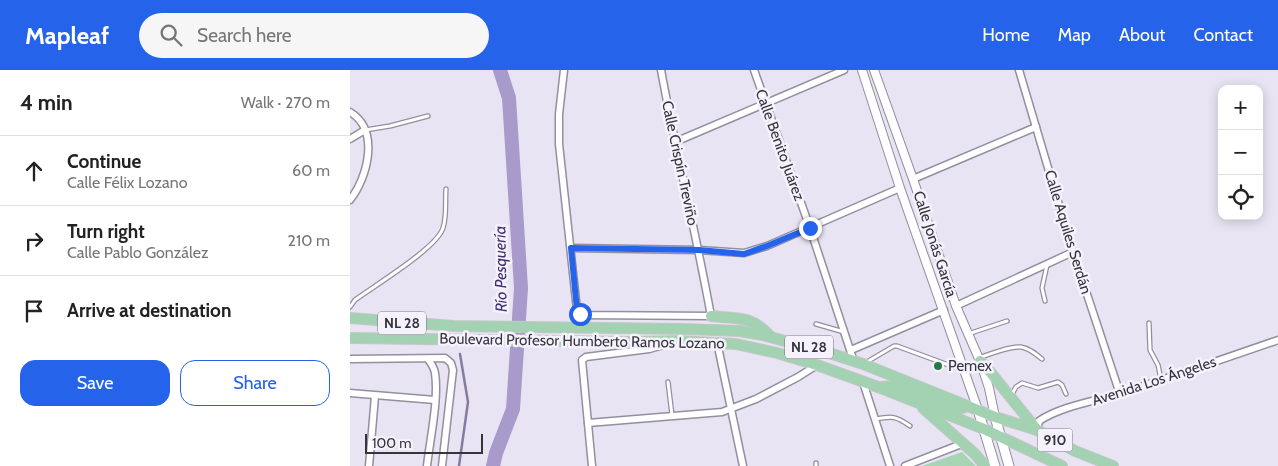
<!DOCTYPE html>
<html lang="en">
<head>
<meta charset="utf-8">
<style>
  body { margin:0; font-family:Cabin,sans-serif; background:#f6f6f6; color:#222 }
  .controls { position:absolute; right:15px; top:15px; display:grid; overflow:hidden; border-radius:10px; box-shadow:0 2px 12px #0003 }
  .controls button { width:45px; height:45px; display:grid; place-items:center; padding:0; border:0; border-bottom:1px solid #e0e0e0; background:#fff; color:#222; font:25px sans-serif }
  .scale { position:absolute; left:15px; bottom:12px; width:118px; box-sizing:border-box; padding-left:5px; border:2px solid #36353a; border-top:0; font-size:14px; line-height:18px; white-space:nowrap; color:#36353a; -webkit-text-stroke:4px #f5f2fe; paint-order:stroke }
  .stop { position:absolute; width:15px; height:15px; margin:-11px; border:4px solid #2563eb; border-radius:50%; background:#fff }
  .stop.end { background:#2563eb; border-color:#fff; box-shadow:0 1px 5px #0008 }
  .list { margin:0; padding:0; list-style:none }
  h2 { display:flex; justify-content:space-between; align-items:center; height:65px; margin:0; padding:0 20px; font-size:21px }
  h2 small { font-size:16px; font-weight:400; color:#767676 }
  .list li { display:grid; grid-template-columns:32px 1fr auto; gap:15px; align-items:center; box-sizing:border-box; height:70px; padding:0 20px; border-top:1px solid #e0e0e0 }
  .list b { display:block; font-size:19px; white-space:nowrap }
  .list p { margin:0; font-size:16px; white-space:nowrap; color:#767676 }
  .list em { font-size:16px; font-style:normal; color:#767676 }
  .actions { display:flex; gap:10px; padding:15px 20px }
  .actions a { flex:1; padding:11px 0; border:1px solid #2563eb; border-radius:15px; text-align:center; font-size:18px; color:#2563eb }
  .actions .main { background:#2563eb; color:#fff }
  .icon { flex:none; width:28px; height:28px; fill:none; stroke:currentColor; stroke-width:2; stroke-linecap:round; stroke-linejoin:round }
  .map { position:relative; flex:none; width:928px; height:396px; overflow:hidden }
  header { display:flex; align-items:center; gap:30px; box-sizing:border-box; height:70px; padding:0 25px; background:#2563eb; color:#fff }
  header strong { font-size:24px }
  nav { display:flex; gap:28px; margin-inline-start:auto; font-size:18px }
  .search { width:350px; height:45px; background:#f6f6f6; display:flex; align-items:center; gap:12px; box-sizing:border-box; padding:0 18px; border-radius:28px; color:#767676; font-size:19px }
  main { display:flex }
  aside { flex:1; background:#fff }
  .map>svg:first-child { display:block }
  .green { fill:#a7d5b3 }
  .lines { fill:none; stroke-linecap:round; stroke-linejoin:round }
  .stream { stroke:#867ca0; stroke-width:2.5 }
  .river { stroke:#a89bcb; stroke-width:14 }
  .service-casing { stroke:#938f9d; stroke-width:5.5 }
  .minor-casing { stroke:#938f9d; stroke-width:9 }
  .tertiary-casing { stroke:#938f9d; stroke-width:10 }
  .secondary-casing { stroke:#938f9d; stroke-width:11 }
  .primary-casing { stroke:#c7c6c8; stroke-width:12 }
  .service { stroke:#fff; stroke-width:3 }
  .minor { stroke:#fff; stroke-width:6 }
  .tertiary { stroke:#fff; stroke-width:8 }
  .secondary { stroke:#fff; stroke-width:9 }
  .primary { stroke:#a2d2b1; stroke-width:10 }
  .route { stroke:#2563eb; stroke-width:6 }
  .poi-dot { fill:#2a7847; stroke:#f5f2fe; stroke-width:2 }
  .labels { text-anchor:middle; stroke-width:5; stroke-linejoin:round; paint-order:stroke }
  .shield { fill:#f5f2fe; stroke:#6f6e75; stroke-width:1 }
  .shield-label { font-size:14px; font-weight:bold; fill:#36353a }
  .street-label { font-size:15px; fill:#36353a; stroke:#f5f2fe }
  .poi-label { font-size:15px; fill:#36353a; stroke:#f5f2fe; text-anchor:start }
  .water-label { font-size:16px; font-style:italic; fill:#432f6a; stroke:#f5f2fe }
</style>
</head>
<body>
<header>
<strong>Mapleaf</strong>
<div class="search"><svg class="icon" aria-label="search" viewBox="0 0 24 24"><circle cx="10" cy="10" r="6"/><path d="M15 15l6 6"/></svg>Search here</div>
<nav><a>Home</a><a>Map</a><a>About</a><a>Contact</a></nav>
</header>
<main>
<aside>
<h2>4 min<small>Walk · 270 m</small></h2>
<ul class="list">
<li><svg class="icon" aria-label="ahead" viewBox="0 0 24 24"><path d="M12 20V5M6 11l6-6 6 6"/></svg><div><b>Continue</b><p>Calle Félix Lozano</p></div><em>60 m</em></li>
<li><svg class="icon" aria-label="right" viewBox="0 0 24 24"><path d="M7 20v-9h11M14 6l5 5-5 5"/></svg><div><b>Turn right</b><p>Calle Pablo González</p></div><em>210 m</em></li>
<li><svg class="icon" aria-label="arrive" viewBox="0 0 24 24"><path d="M6 21V4h12l-3 4 3 4H6"/></svg><div><b>Arrive at destination</b></div></li>
</ul>
<div class="actions"><a class="main">Save</a><a>Share</a></div>
</aside>
<div class="map">
<svg width="928" height="396" viewBox="0 0 928 396">
  <rect width="100%" height="100%" fill="#e8e4f3"/>
  <path class="green" d="M612 382 626 396H572Z"/>
  <g class="lines">
    <path class="stream" d="M109 396 118 332 110 284"/>
    <path class="river" d="M143 396 146 383 163 339 171 218 159 28 150 0"/>
    <defs>
      <g id="service">
        <path d="M15 60 40 56 78 46"/>
        <path d="M695 231 692 218 697 195"/>
        <path d="M0 237 5 230C24 216 87 178 93 158 97 146 95 131 96 119"/>
        <path d="M799 253 800 280 808 295 811 309"/>
        <path d="M466 254 494 262"/>
        <path d="M618 264 657 251"/>
        <path d="M629 288C640 284 659 276 671 277 679 278 686 284 692 289"/>
        <path d="M515 293 544 276H547L612 300"/>
        <path d="M318 312 322 345"/>
        <path d="M661 326 666 317 672 313 688 318 708 312 712 315 716 324"/>
        <path d="M526 349C542 346 546 346 560 356"/>
        <path d="M466 393V396"/>
      </g>
      <g id="minor">
        <path d="M214 0 209 44V74L227 240 233 245 361 246C346 163 326 82 311 0"/>
        <path d="M404 0 460 158 504 292"/>
        <path d="M669 0 723 182 770 324"/>
        <path d="M0 42C30 60 18 107 0 130"/>
        <path d="M0 69 15 60"/>
        <path d="M325 72 494 0"/>
        <path d="M563 109 686 57"/>
        <path d="M221 178 349 180 394 183 417 176 550 118"/>
        <path d="M606 236 723 182"/>
        <path d="M367 272 393 396"/>
        <path d="M501 280 594 240"/>
        <path d="M0 289 95 288 101 293 103 300 92 396"/>
        <path d="M513 312 540 396"/>
        <path d="M0 323 85 330"/>
        <path d="M238 353 372 342 406 329 448 307 467 295"/>
        <path d="M687 360 689 351C711 336 746 331 772 323 824 306 876 288 928 270"/>
        <path d="M19 396 25 326"/>
        <path d="M77 396C80 369 89 329 85 303 84 297 81 293 78 289"/>
        <path d="M242 396 232 290 236 287 299 279 317 274"/>
        <path d="M555 396 614 373"/>
      </g>
      <g id="tertiary">
        <path d="M512 0 550 118 628 340"/>
        <path d="M524 0 563 109 606 236 630 291 639 318 645 347"/>
      </g>
      <g id="secondary">
        <path d="M628 340 645 396"/>
        <path d="M645 347 659 396"/>
      </g>
      <g id="primary">
        <path d="M361 246C387 249 401 245 420 266"/>
        <path d="M0 248 104 256 335 259 389 261 413 265 479 283 513 294 645 347 687 360 725 381 763 396"/>
        <path d="M0 268 281 272 329 271 386 274 427 283 467 295 528 317 634 359 712 396"/>
        <path d="M630 291 641 303 687 360"/>
        <path d="M529 317 548 316 606 340 618 336"/>
        <path d="M573 338 625 384 635 396"/>
      </g>
    </defs>
    <use href="#service" class="service-casing"/>
    <use href="#minor" class="minor-casing"/>
    <use href="#tertiary" class="tertiary-casing"/>
    <use href="#secondary" class="secondary-casing"/>
    <use href="#primary" class="primary-casing"/>
    <use href="#service" class="service"/>
    <use href="#minor" class="minor"/>
    <use href="#tertiary" class="tertiary"/>
    <use href="#secondary" class="secondary"/>
    <use href="#primary" class="primary"/>
  </g>
  <g class="lines">
    <path class="route" d="M230 244 227 240 221 178 349 180 394 184 417 176 460 158"/>
  </g>
  <circle class="poi-dot" cx="588" cy="296" r="5"/>
  <g class="labels">
    <g class="shield">
      <rect x="28" y="241.5" width="48" height="23" rx="4"/>
      <rect x="435" y="265.5" width="48" height="23" rx="4"/>
      <rect x="687.5" y="358.5" width="35" height="23" rx="4"/>
    </g>
    <g class="shield-label">
      <text x="52" y="258">NL 28</text>
      <text x="459" y="282">NL 28</text>
      <text x="705" y="375">910</text>
    </g>
    <g class="street-label">
      <text transform="translate(430 75) rotate(70)" y="5">Calle Benito Juárez</text>
      <text transform="translate(330 93) rotate(78)" y="5">Calle Crispín Treviño</text>
      <text transform="translate(718 162) rotate(73)" y="5">Calle Aquiles Serdán</text>
      <text transform="translate(585 174) rotate(72)" y="5">Calle Jonás García</text>
      <text transform="translate(232 271) rotate(1)" y="5">Boulevard Profesor Humberto Ramos Lozano</text>
      <text transform="translate(804 311) rotate(-18)" y="5">Avenida Los Ángeles</text>
    </g>
    <g class="poi-label">
      <text x="598" y="301">Pemex</text>
    </g>
    <g class="water-label">
      <text transform="translate(150 199) rotate(-91)" y="6">Río Pesquería</text>
    </g>
  </g>
</svg>
<div class="controls">
<button>+</button>
<button>−</button>
<button><svg class="icon" aria-label="locate" viewBox="0 0 24 24"><circle cx="12" cy="12" r="6"/><path d="M12 2v4M12 18v4M2 12h4M18 12h4"/></svg></button>
</div>
<div class="scale">100 m</div>
<div class="stop" style="left:230px;top:244px"></div>
<div class="stop end" style="left:460px;top:158px"></div>
</div>
</main>
</body>
</html>
